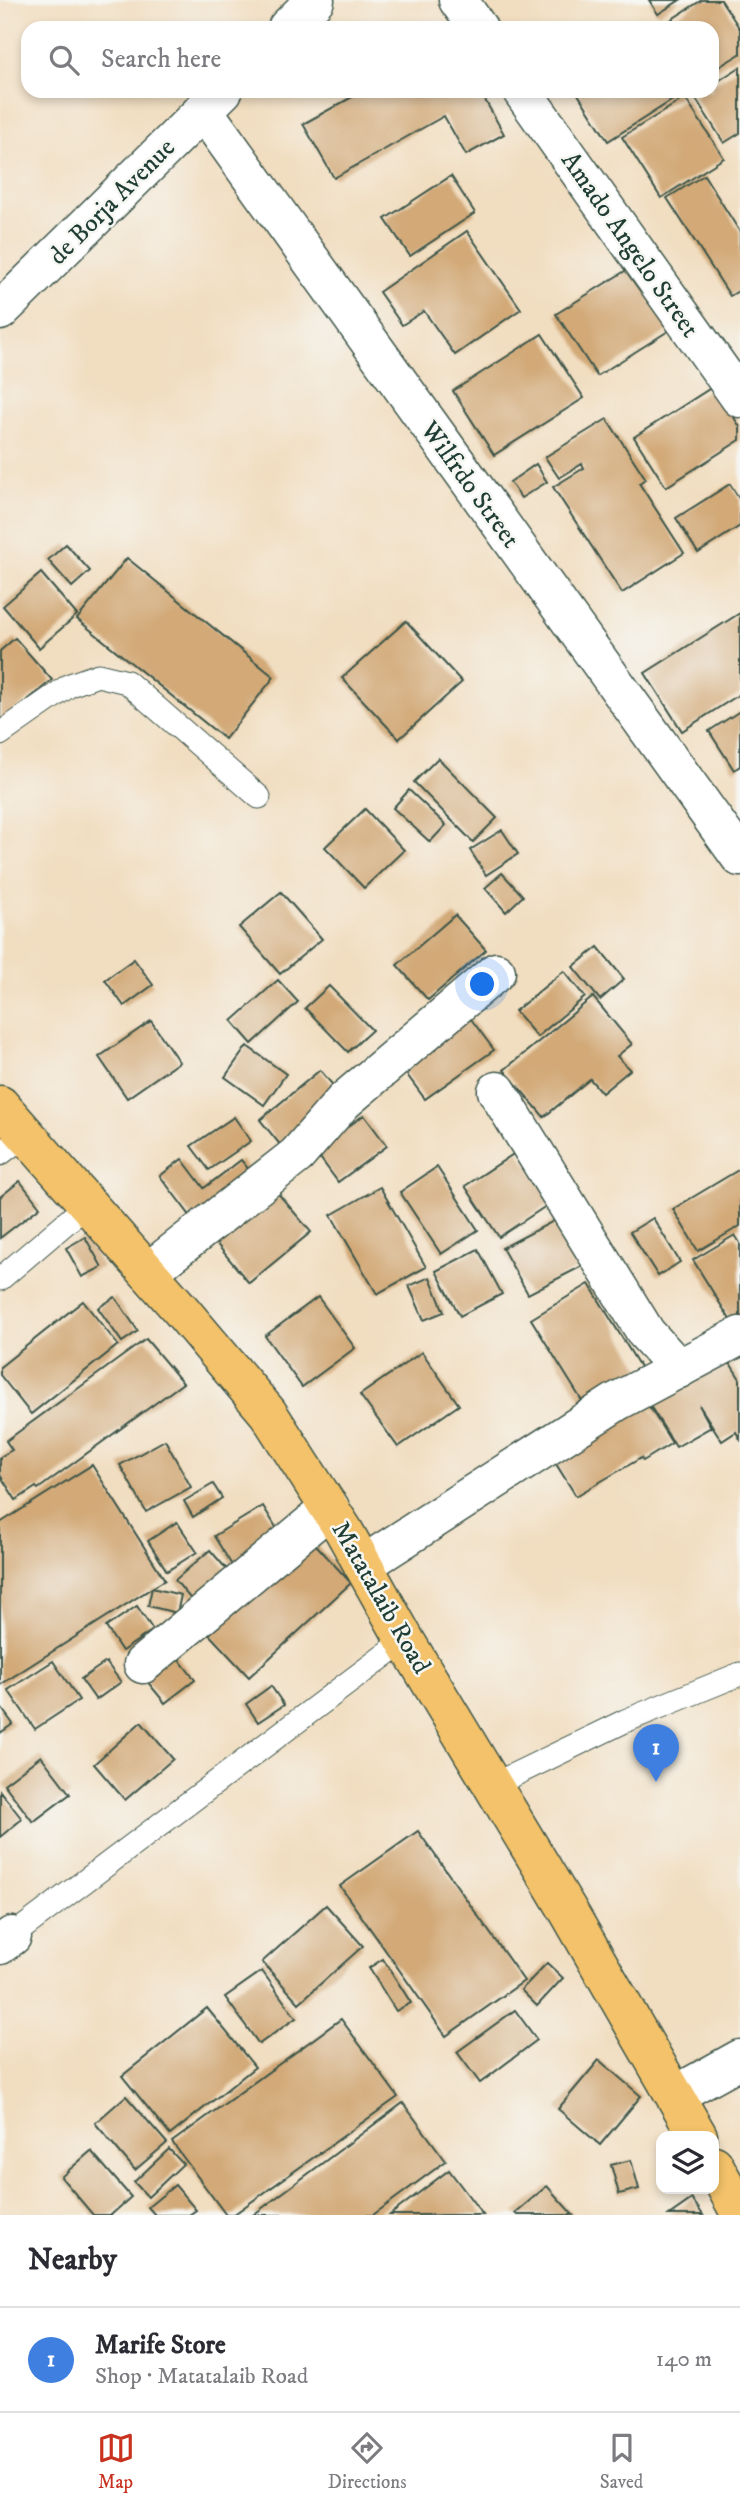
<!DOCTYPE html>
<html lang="en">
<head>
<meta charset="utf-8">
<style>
  body { margin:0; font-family:"IM FELL DW Pica",serif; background:#f7f7f7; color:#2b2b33 }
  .controls { position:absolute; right:21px; bottom:21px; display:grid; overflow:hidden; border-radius:14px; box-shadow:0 4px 10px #0003 }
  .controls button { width:63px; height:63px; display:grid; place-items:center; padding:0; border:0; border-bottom:2px solid #e1e1e2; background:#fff; color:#2b2b33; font:35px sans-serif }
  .you { position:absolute; left:483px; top:985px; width:24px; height:24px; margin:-18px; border:5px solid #fff; border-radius:50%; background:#1a73e8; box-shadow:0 0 0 10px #1a73e833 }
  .badge { display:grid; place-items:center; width:46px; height:46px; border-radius:50%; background:#c8321e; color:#fff; font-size:23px; font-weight:700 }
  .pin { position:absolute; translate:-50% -58px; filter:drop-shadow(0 2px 4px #0008) }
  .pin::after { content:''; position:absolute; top:37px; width:24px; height:21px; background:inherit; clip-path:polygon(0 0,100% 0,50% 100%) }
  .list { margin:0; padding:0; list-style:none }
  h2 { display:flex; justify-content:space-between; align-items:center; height:91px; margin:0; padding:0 28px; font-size:30px }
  h2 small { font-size:23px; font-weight:400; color:#7c7c81 }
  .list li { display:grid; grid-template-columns:46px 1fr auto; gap:21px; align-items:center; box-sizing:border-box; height:105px; padding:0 28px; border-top:2px solid #e1e1e2 }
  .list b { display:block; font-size:26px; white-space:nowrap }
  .list p { margin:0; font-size:23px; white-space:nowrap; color:#7c7c81 }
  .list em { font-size:23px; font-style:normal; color:#7c7c81 }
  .icon { flex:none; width:38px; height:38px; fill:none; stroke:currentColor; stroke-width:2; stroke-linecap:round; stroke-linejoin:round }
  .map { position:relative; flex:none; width:740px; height:2215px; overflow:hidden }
  .search { position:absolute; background:#fff; box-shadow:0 4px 10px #0003; left:21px; right:21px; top:21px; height:77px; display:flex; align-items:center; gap:18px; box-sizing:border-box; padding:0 24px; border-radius:21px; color:#7c7c81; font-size:26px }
  .sheet { height:196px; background:#fff }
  nav { display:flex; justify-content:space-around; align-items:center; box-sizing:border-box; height:98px; border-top:2px solid #e1e1e2; background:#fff; font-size:19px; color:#7c7c81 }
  nav a { display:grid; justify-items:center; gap:4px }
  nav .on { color:#c8321e }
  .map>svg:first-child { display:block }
  .building { fill:#d2a977 }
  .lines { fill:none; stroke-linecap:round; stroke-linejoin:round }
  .service-casing { stroke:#3e5549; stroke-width:25 }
  .minor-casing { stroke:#3e5549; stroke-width:41 }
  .primary-casing { stroke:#3e5549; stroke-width:41 }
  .service { stroke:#fff; stroke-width:23 }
  .minor { stroke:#fff; stroke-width:38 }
  .primary { stroke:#f3c26a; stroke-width:38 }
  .labels { text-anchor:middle; stroke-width:5; stroke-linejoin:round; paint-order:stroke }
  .street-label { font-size:26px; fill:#1f3d34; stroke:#f6f6f2 }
</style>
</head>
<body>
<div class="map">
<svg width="740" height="2215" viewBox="0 0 740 2215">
  <rect width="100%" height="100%" fill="#f6f6f2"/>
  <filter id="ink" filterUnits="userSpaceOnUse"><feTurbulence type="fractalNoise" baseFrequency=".0143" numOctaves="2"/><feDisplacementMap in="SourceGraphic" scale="14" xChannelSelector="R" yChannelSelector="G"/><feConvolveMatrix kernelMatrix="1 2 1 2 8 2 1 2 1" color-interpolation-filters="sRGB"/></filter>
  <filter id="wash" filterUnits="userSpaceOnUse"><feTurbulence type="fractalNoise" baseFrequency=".00686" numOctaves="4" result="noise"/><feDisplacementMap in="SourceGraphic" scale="28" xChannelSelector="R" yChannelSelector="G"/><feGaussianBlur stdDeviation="1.57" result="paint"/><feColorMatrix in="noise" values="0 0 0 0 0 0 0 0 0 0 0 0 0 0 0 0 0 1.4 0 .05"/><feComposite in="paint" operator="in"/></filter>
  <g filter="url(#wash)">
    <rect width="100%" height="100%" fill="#f1ddbf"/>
    <g id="blocks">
      <g class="building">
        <path d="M649 0H680L658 14Z"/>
        <path d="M702 0H721L740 29V54L712 71V28H658Z"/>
        <path d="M740 67V133L724 143 694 96 702 91H712V85Z"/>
        <path d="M363 91H480L504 134 466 155 444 116 334 178 303 124Z"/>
        <path d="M576 91H680L682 94 608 141Z"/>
        <path d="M685 98 724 158 661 198 622 137Z"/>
        <path d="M704 175 740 232V290L730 296 667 198Z"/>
        <path d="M451 176 475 213 410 256 385 219Z"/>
        <path d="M467 231 521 309 455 355 424 311 402 325 379 292Z"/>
        <path d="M633 266 673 328 597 376 556 314Z"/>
        <path d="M542 334 584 398 494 455 453 391Z"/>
        <path d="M714 386 740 427V440L666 487 634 437Z"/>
        <path d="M607 419 646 479 639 483 684 553 622 593 553 487 584 468 582 464 559 478 545 457Z"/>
        <path d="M536 464 547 482 521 498 510 482Z"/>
        <path d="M730 484 740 500V526L698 553 676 518Z"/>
        <path d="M66 544 90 571 72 587 48 560Z"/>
        <path d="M127 558 274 677 225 739 77 619Z"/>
        <path d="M41 573 77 615 39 648 3 606Z"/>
        <path d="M740 613V694L682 731 645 673Z"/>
        <path d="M406 621 462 682 399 739 342 678Z"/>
        <path d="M15 638 52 680 0 723V651Z"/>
        <path d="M740 711V766L734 770 709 731Z"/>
        <path d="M438 758 497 818 473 842 414 782Z"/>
        <path d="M409 790 446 825 430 842 393 808Z"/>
        <path d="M365 809 404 850 364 888 325 847Z"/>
        <path d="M502 830 518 854 486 875 470 850Z"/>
        <path d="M502 873 523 896 506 912 485 888Z"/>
        <path d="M281 892 322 939 280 974 239 927Z"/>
        <path d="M455 915 486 950 428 1000 397 965Z"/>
        <path d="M598 947 624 979 600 1000 573 967Z"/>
        <path d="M134 959 153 985 124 1006 105 980Z"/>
        <path d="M564 971 585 997 537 1037 515 1011Z"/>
        <path d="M278 980 298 1002 252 1044 232 1021Z"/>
        <path d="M329 986 372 1030 348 1052 305 1008Z"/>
        <path d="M593 997 632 1044 617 1056 630 1070 602 1093 590 1079 544 1117 504 1070Z"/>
        <path d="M471 1019 494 1050 425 1099 402 1068Z"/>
        <path d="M151 1021 179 1062 127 1098 99 1057Z"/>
        <path d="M247 1046 286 1074 264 1105 225 1077Z"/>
        <path d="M320 1070 343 1097 282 1147 260 1120Z"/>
        <path d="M364 1115 387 1146 338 1182 315 1151Z"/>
        <path d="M234 1117 251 1141 209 1170 191 1146Z"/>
        <path d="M518 1151 552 1202 499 1237 465 1186Z"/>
        <path d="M182 1159 204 1188 241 1160 255 1177 195 1222 160 1176Z"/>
        <path d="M437 1167 478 1230 441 1254 400 1192Z"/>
        <path d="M740 1169V1226L698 1251 673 1209Z"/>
        <path d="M20 1181 40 1207 0 1238V1197Z"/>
        <path d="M380 1187 426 1267 377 1294 331 1215Z"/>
        <path d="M276 1191 311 1232 249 1283 215 1242Z"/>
        <path d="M563 1216 588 1263 528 1294 502 1248Z"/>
        <path d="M653 1218 680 1262 658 1276 630 1232Z"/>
        <path d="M735 1235 740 1243V1322L734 1326 693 1260Z"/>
        <path d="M85 1237 102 1267 82 1277 66 1248Z"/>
        <path d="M478 1249 502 1294 460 1316 436 1271Z"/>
        <path d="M430 1277 444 1312 424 1320 409 1286Z"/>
        <path d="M589 1284 645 1375 587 1409 531 1319Z"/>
        <path d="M115 1297 138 1331 122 1342 98 1308Z"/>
        <path d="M318 1297 355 1348 302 1387 265 1336Z"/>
        <path d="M83 1301 118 1345 31 1414 0 1375V1367Z"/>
        <path d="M146 1339 183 1383 38 1489 36 1487 16 1500 0 1475V1457L12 1450 6 1441Z"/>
        <path d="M422 1352 459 1405 398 1447 360 1395Z"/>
        <path d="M723 1352 740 1379V1439L736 1432 722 1441 699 1405 711 1427 676 1447 647 1401Z"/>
        <path d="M645 1400 672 1443 643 1461 641 1458 576 1496 551 1456Z"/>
        <path d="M165 1440 191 1487 146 1512 120 1465Z"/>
        <path d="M92 1465 165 1580 152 1588 181 1595 177 1613 148 1606 152 1588 0 1685V1523Z"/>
        <path d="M213 1484 222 1498 193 1517 184 1501Z"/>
        <path d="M263 1506 282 1537 233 1567 214 1536Z"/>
        <path d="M177 1522 197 1552 167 1571 148 1541Z"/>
        <path d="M307 1535 351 1583 249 1677 204 1629Z"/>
        <path d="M210 1550 230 1573 194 1603 175 1580Z"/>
        <path d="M137 1606 153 1630 122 1651 106 1627Z"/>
        <path d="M172 1650 195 1680 165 1703 141 1674Z"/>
        <path d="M53 1661 79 1700 35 1729 8 1690Z"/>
        <path d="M106 1662 121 1682 96 1700 81 1679Z"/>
        <path d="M271 1686 284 1705 258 1722 246 1704Z"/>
        <path d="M0 1706 13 1724 0 1733Z"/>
        <path d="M141 1722 173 1759 125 1800 94 1764Z"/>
        <path d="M41 1756 70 1794 33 1822 4 1784Z"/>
        <path d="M0 1791 22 1819 0 1837Z"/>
        <path d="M418 1831 524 1981 446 2036 340 1886Z"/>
        <path d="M326 1905 363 1946 299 2003 262 1962Z"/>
        <path d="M383 1959 411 2003 396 2011 369 1968Z"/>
        <path d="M547 1963 563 1978 537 2006 521 1990Z"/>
        <path d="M262 1971 296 2018 259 2044 225 1997Z"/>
        <path d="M207 2008 255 2067 170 2135 122 2076Z"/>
        <path d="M515 2010 537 2040 480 2083 457 2052Z"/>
        <path d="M341 2019 398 2097 233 2215H226L172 2142Z"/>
        <path d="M599 2060 641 2096 600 2145 558 2109Z"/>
        <path d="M126 2096 167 2143 135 2170 95 2123Z"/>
        <path d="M403 2103 446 2161 373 2215H253Z"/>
        <path d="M169 2149 183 2164 148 2197 134 2182Z"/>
        <path d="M91 2151 131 2197 111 2215H93L61 2177Z"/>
        <path d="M631 2160 639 2189 619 2194 611 2165Z"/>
        <path d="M449 2170 483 2215H390Z"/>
        <path d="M175 2185 196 2210 189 2215H155L148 2207Z"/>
        <path d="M547 2186 573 2215H517L515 2213Z"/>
        <path d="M692 2199 703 2215H669Z"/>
      </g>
    </g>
  </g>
  <g filter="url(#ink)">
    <use href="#blocks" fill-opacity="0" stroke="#3e5549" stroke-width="2"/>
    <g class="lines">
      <defs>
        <g id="service">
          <path d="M0 734 70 685 98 675 127 682 259 797"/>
          <path d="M0 1154 26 1134"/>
          <path d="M0 1279 88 1204"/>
          <path d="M493 1785 625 1721 740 1674"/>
          <path d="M12 1936 405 1640"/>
        </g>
        <g id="minor">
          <path d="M458 0 478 28"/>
          <path d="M287 28 315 0"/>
          <path d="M522 91 740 398"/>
          <path d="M203 110 740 857"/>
          <path d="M0 311 223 91"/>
          <path d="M497 1091 646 1333 679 1369"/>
          <path d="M148 1272 297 1155 344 1101 496 972"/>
          <path d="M363 1565 616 1402 740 1336"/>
          <path d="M143 1664 330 1508"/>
          <path d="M0 1945 12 1936"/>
          <path d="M675 2095 740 2059"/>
        </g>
        <g id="primary">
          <path d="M0 1105 181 1310 268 1413 344 1531 405 1640 567 1909 698 2136"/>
          <path d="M714 2165 740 2213"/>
        </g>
      </defs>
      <use href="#service" class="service-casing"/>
      <use href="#minor" class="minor-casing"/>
      <use href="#primary" class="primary-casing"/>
      <use href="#service" class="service"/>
      <use href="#minor" class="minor"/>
      <use href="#primary" class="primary"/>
    </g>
  </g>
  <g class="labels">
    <g class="street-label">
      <text transform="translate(111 201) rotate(-45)" y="9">de Borja Avenue</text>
      <text transform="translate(631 244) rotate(55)" y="9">Amado Angelo Street</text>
      <text transform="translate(471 484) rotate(54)" y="9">Wilfrdo Street</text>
      <text transform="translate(382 1597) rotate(60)" y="9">Matatalaib Road</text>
    </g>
  </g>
</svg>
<div class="controls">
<button><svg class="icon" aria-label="layers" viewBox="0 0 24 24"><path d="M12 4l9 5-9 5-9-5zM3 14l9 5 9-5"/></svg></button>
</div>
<div class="you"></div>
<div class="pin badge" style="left:656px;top:1782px;background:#3f7fe0">1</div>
<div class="search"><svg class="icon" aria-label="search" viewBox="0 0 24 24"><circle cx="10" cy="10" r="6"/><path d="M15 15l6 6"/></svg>Search here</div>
</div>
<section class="sheet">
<h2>Nearby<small></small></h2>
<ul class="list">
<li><span class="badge" style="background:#3f7fe0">1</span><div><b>Marife Store</b><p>Shop · Matatalaib Road</p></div><em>140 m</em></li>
</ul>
</section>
<nav>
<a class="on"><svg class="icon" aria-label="map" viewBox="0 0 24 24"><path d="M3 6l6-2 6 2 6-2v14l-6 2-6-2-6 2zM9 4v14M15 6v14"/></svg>Map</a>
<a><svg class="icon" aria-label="directions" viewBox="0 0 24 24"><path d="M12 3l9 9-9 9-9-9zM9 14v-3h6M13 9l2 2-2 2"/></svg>Directions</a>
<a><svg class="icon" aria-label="saved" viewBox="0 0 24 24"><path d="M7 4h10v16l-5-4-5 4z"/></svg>Saved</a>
</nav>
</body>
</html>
